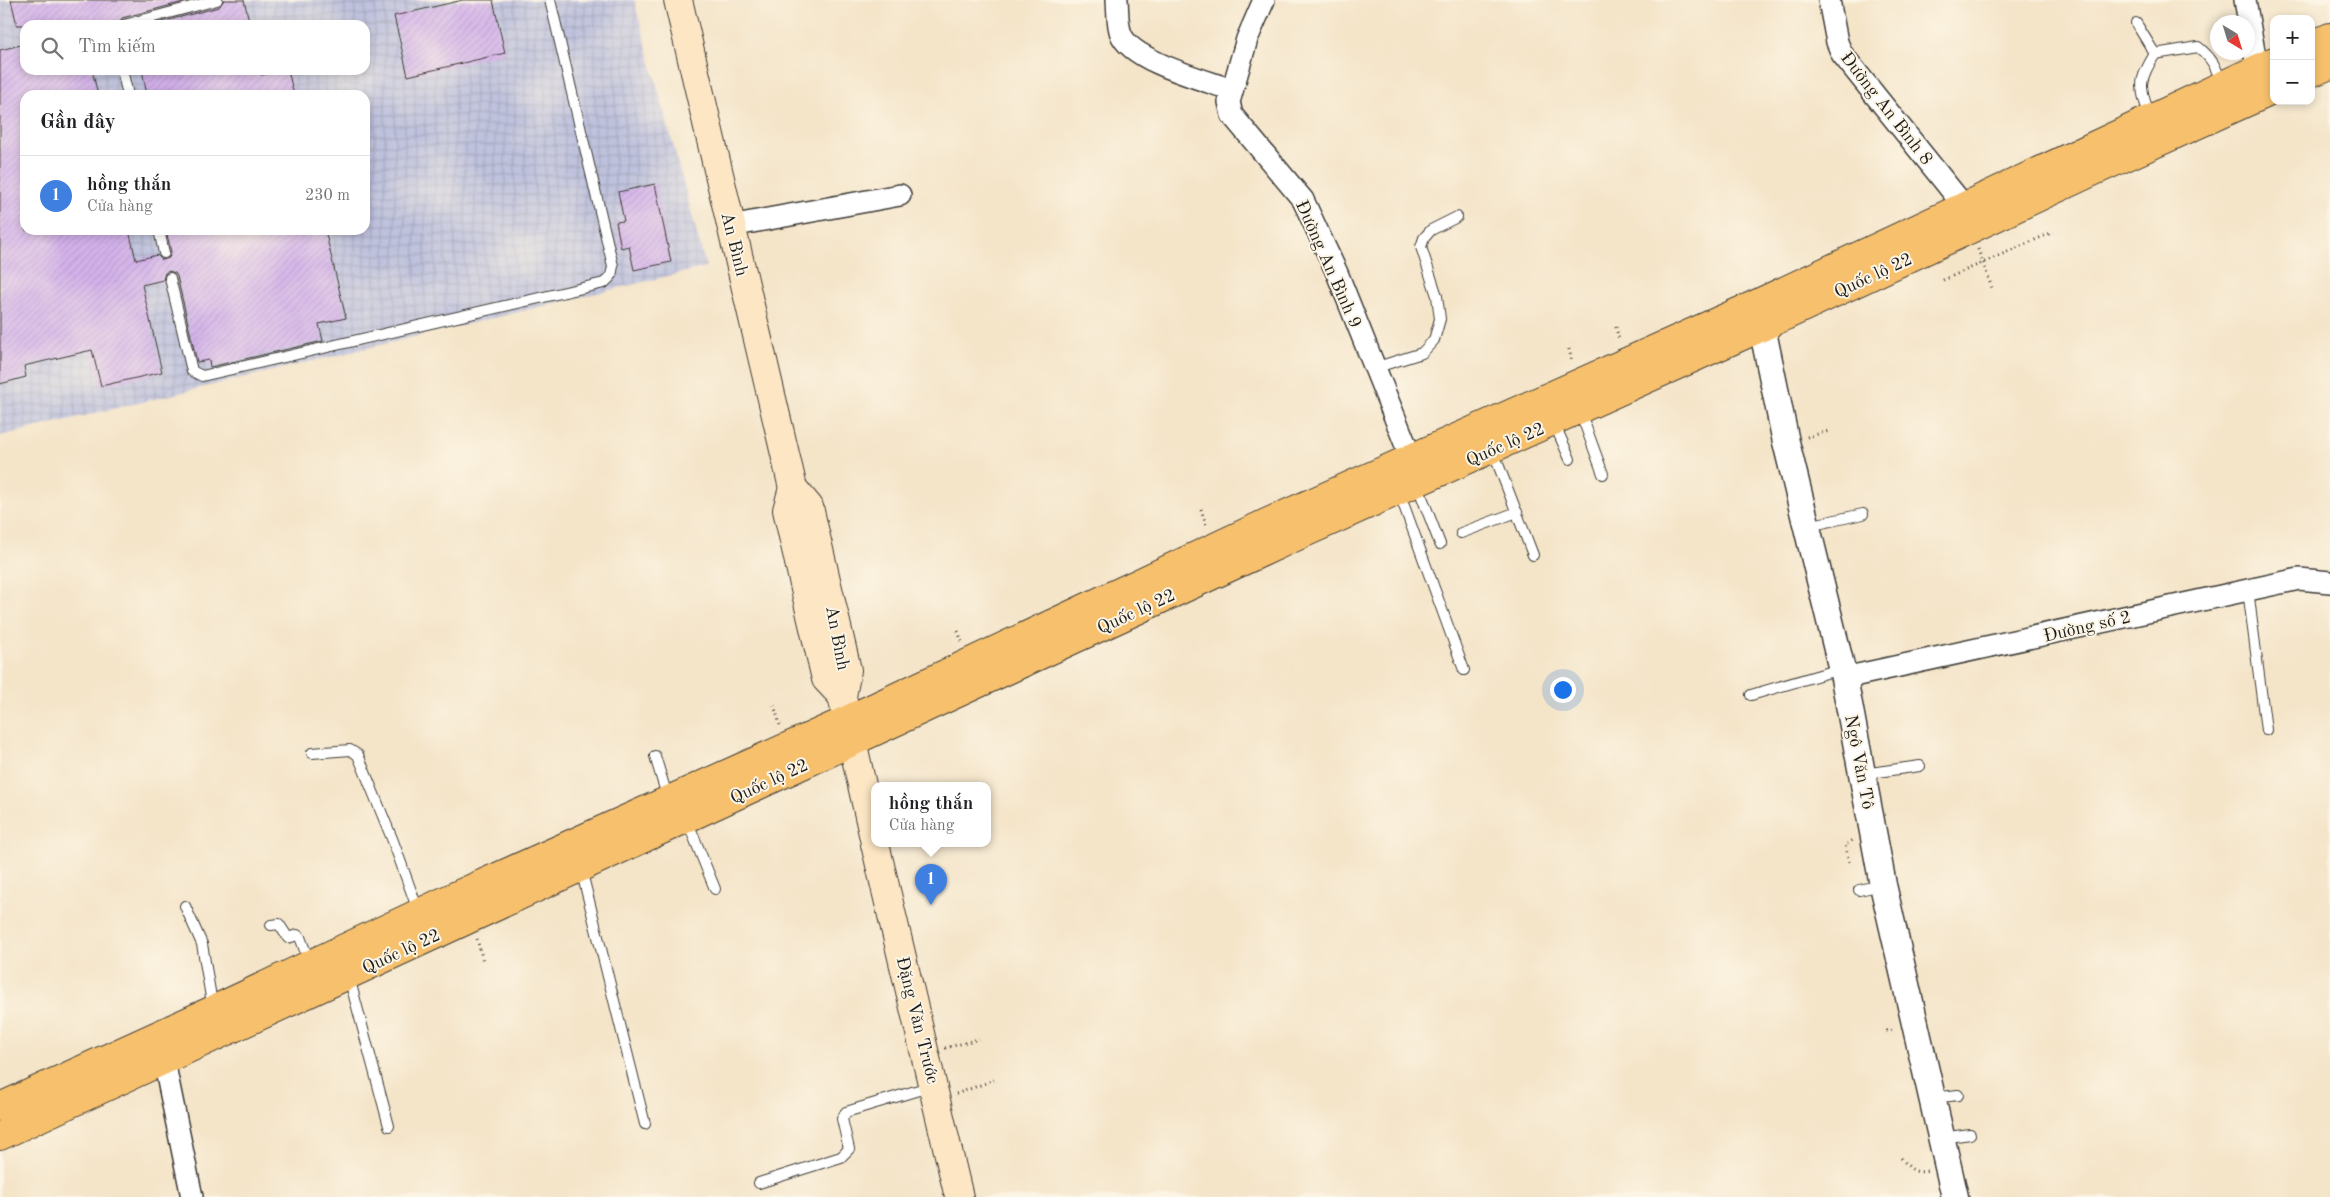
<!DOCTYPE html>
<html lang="vi">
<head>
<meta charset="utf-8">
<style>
  body { margin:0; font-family:"Old Standard TT",serif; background:#f2f2f2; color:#202124 }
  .controls { position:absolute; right:15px; top:15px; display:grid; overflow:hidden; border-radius:10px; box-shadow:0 2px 8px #0003 }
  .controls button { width:45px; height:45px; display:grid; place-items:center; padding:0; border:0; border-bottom:1px solid #e0e0e0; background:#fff; color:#202124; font:25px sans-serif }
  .compass { position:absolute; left:2210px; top:15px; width:45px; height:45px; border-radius:50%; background:#fff; box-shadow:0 2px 8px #0003; rotate:142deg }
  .you { position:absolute; left:1562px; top:689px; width:18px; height:18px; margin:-12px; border:4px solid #fff; border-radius:50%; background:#1a73e8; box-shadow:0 0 0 8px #1a73e833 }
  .badge { display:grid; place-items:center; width:32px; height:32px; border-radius:50%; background:#d93025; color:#fff; font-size:16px; font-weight:700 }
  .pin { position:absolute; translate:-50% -41px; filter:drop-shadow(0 1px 2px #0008) }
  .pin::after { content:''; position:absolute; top:26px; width:18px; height:15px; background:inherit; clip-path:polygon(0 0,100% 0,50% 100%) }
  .popup { position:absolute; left:871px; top:782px; width:120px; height:65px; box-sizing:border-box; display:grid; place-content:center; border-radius:10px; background:#fff; filter:drop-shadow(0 1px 4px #0005); font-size:16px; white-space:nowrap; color:#757577 }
  .popup b { font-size:19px; color:#202124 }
  .popup::after { content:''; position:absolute; left:50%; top:100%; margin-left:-10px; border:10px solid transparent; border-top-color:#fff }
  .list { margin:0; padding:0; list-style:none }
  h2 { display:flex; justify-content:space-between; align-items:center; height:65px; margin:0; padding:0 20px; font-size:21px }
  h2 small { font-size:16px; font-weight:400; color:#757577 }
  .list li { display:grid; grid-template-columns:32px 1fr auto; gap:15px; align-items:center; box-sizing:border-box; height:80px; padding:0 20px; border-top:1px solid #e0e0e0 }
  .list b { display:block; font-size:19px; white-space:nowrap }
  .list p { margin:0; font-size:16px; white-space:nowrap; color:#757577 }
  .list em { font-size:16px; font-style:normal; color:#757577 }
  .icon { flex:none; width:28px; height:28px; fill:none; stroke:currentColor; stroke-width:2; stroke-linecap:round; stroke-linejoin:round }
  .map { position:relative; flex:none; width:2330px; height:1197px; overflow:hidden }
  .search { position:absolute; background:#fff; box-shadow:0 2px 8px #0003; left:20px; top:20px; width:350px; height:55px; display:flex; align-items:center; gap:12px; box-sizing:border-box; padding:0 18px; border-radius:15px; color:#757577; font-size:19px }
  .panel { position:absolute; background:#fff; box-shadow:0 2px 8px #0003; left:20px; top:90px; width:350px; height:145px; border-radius:15px }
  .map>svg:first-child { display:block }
  .industrial { fill:url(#industrial-grid); fill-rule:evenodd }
  .building { fill:url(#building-hatch) }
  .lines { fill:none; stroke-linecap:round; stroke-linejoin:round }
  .service-casing { stroke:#3c3a36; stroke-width:12 }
  .minor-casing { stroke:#3c3a36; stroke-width:24 }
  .tertiary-casing { stroke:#3c3a36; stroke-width:29 }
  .secondary-casing { stroke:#3c3a36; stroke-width:30 }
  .trunk-casing { stroke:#3c3a36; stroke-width:30 }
  .path { stroke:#3c3a36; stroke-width:3; stroke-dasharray:1 4; stroke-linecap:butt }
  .service { stroke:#fff; stroke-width:10 }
  .minor { stroke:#fff; stroke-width:21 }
  .tertiary { stroke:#fff; stroke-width:26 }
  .secondary { stroke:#fce6c4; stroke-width:28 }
  .trunk { stroke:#f7c06c; stroke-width:28 }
  .labels { text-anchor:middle; stroke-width:4; stroke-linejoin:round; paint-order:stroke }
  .street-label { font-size:18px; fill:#1c1c1c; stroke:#fcf5e5 }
</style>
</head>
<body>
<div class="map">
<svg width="2330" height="1197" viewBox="0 0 2330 1197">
  <defs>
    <pattern id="industrial-grid" width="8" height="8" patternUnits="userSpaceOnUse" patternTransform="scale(1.25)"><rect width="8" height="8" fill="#bfc2dd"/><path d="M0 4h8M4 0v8" fill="none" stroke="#a4a6bd"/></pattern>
    <pattern id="building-hatch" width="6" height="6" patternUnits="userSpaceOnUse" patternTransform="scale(1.25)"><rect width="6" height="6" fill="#d4b2eb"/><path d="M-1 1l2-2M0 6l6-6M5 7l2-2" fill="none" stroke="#b598c9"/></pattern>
  </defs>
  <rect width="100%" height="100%" fill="#fcf5e5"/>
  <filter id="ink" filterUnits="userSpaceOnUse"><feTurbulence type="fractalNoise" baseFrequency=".02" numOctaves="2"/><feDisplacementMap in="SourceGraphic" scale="10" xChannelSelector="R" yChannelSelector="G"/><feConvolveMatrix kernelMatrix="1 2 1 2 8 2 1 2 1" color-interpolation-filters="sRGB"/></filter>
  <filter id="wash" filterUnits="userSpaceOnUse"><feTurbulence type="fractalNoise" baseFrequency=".0096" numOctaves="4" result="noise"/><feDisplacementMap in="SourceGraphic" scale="20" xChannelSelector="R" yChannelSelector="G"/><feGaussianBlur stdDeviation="1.12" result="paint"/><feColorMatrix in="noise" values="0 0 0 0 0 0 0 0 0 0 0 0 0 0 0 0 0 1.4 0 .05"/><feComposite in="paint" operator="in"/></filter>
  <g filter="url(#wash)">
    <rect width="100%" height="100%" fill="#f4e4c8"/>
    <path class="industrial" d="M0 0H634L706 267 0 436ZM25 25H365V70H25ZM25 95H365V230H25Z"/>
    <g id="blocks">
      <g class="building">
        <path d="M11 0H191L122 18 117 25H17Z"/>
        <path d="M224 0H244L250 25H150L219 7Z"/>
        <path d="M463 0H493L505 53 408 76 394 16Z"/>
        <path d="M25 44V70H92L98 95H25V230H129L136 260 157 255 162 260 169 258 171 252 166 230H325L346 318 319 324 323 341 210 367 209 360 197 362 177 276 175 273 169 271 165 273 163 280 142 285 162 372 101 386 92 350 24 366 26 377 0 384V50Z"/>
        <path d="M142 70H260L261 75 288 70 294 95H147Z"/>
        <path d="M655 184 671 262 634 270 629 246 621 248 616 222 624 221 618 192Z"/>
      </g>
    </g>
  </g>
  <g filter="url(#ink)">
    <use href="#blocks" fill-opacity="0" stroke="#3c3a36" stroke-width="1"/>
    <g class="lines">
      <defs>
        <g id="service">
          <path d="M2136 23 2155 54"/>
          <path d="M124 25 217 0"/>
          <path d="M122 70 128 95"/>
          <path d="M2150 118C2140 86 2137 83 2155 54L2198 47C2212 58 2217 68 2221 84"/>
          <path d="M159 230 164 253"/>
          <path d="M170 278 192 371 202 376 604 283 611 276 613 266 550 0"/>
          <path d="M1374 368 1422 353 1434 340 1440 319 1437 296 1421 247 1424 238 1431 230 1457 217"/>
          <path d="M1580 411 1603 474"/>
          <path d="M1554 423 1570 459"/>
          <path d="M1493 451 1533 555"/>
          <path d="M1417 484 1440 544"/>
          <path d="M1399 492 1464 670"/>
          <path d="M1808 526 1863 514"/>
          <path d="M1461 533 1517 512"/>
          <path d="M2248 590 2266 730"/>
          <path d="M1751 695 1840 669"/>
          <path d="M312 753 350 750 358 755 393 841 419 913"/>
          <path d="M655 756 668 799"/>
          <path d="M1863 774 1920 766"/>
          <path d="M687 820 715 889"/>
          <path d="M581 869 645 1124"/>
          <path d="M1859 890 1882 885"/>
          <path d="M185 906 202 944 213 1009"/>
          <path d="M271 925 279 924 288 938 297 935 300 937 310 964"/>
          <path d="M349 977 389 1126"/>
          <path d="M1933 1098 1958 1095"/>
          <path d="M1942 1138 1970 1134"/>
          <path d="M759 1183 841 1157 849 1149 842 1119 846 1112 932 1086"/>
        </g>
        <g id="minor">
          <path d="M1117 0C1118 11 1117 24 1121 34 1131 61 1205 80 1232 90"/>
          <path d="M1264 0 1247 39 1229 102 1232 115 1303 200 1337 273 1411 458"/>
          <path d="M1829 0 1837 42 1842 54 1964 206"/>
          <path d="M2245 0 2257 68"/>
          <path d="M730 226 900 195"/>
          <path d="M1844 678 2299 579 2330 582"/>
          <path d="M164 1061 192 1197"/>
        </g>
        <path id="tertiary" d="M1762 327 1786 442 1844 678 1883 885 1955 1197"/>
        <g id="secondary">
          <path d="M678 0 793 488 809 507 847 670 842 696 875 843"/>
          <path d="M793 488 787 510 810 611 826 679 842 696"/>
          <path d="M875 844 959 1197"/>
        </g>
        <g id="trunk">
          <path d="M2311 45 2330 37"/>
          <path d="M2311 73 2330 65"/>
          <path d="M0 1107 213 1010 457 895 847 720 1266 523 1756 304 2274 61"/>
          <path d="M0 1136 1280 544 1762 327 2090 173 2274 90"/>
        </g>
      </defs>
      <use href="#service" class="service-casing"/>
      <use href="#minor" class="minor-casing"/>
      <use href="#tertiary" class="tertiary-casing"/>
      <use href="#secondary" class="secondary-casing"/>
      <use href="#trunk" class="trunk-casing"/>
      <g class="path">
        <path d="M1978 249 1993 291"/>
        <path d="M1943 280 2053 232"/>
        <path d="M1616 327 1619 340"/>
        <path d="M1569 349 1572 361"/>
        <path d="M1807 437 1829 431"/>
        <path d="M1201 509 1206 525"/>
        <path d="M958 631 962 642"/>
        <path d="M774 705 780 725"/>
        <path d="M1849 862 1845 845 1853 840"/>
        <path d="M477 939 483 961"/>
        <path d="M1886 1031 1893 1030"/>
        <path d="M945 1048 979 1039"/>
        <path d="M956 1094 994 1080"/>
        <path d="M1901 1158C1910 1168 1914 1174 1927 1171"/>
      </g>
      <use href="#service" class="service"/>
      <use href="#minor" class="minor"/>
      <use href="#tertiary" class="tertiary"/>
      <use href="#secondary" class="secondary"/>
      <use href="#trunk" class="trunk"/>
    </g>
  </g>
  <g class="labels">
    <g class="street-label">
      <text transform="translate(1887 108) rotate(52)" y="6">Đường An Bình 8</text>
      <text transform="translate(735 244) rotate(76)" y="6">An Bình</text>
      <text transform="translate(1329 264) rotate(66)" y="6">Đường An Bình 9</text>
      <text transform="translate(1873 275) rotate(-25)" y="6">Quốc lộ 22</text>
      <text transform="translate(1505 444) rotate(-24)" y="6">Quốc lộ 22</text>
      <text transform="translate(1136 611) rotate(-25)" y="6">Quốc lộ 22</text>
      <text transform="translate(2087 626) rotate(-13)" y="6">Đường số 2</text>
      <text transform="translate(838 638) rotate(79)" y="6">An Bình</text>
      <text transform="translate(1860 762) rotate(79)" y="6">Ngô Văn Tô</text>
      <text transform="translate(769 781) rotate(-25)" y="6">Quốc lộ 22</text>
      <text transform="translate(401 951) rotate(-25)" y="6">Quốc lộ 22</text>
      <text transform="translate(918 1020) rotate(76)" y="6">Đặng Văn Trước</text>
    </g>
  </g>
</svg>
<div class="controls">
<button>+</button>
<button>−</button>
</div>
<svg class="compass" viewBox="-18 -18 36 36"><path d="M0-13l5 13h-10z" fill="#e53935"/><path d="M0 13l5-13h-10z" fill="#757577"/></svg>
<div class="you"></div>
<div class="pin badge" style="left:931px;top:905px;background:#3f7fe0">1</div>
<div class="popup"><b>hồng thắn</b>Cửa hàng</div>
<div class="search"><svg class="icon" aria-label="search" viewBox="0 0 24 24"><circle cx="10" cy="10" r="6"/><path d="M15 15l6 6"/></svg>Tìm kiếm</div>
<section class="panel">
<h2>Gần đây<small></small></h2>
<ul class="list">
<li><span class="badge" style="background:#3f7fe0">1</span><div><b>hồng thắn</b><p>Cửa hàng</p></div><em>230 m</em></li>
</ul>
</section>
</div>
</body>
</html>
